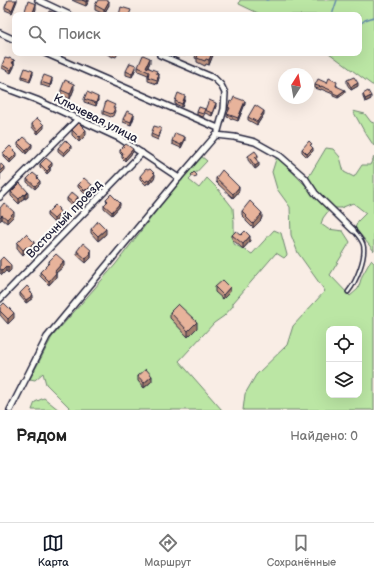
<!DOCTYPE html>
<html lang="ru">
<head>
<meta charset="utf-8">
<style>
  body { margin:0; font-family:"Balsamiq Sans",sans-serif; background:#f2f2f2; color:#222 }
  .controls { position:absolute; right:12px; bottom:12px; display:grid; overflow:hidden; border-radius:8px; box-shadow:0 4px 16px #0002 }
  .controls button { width:36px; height:36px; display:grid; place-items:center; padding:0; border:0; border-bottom:1px solid #e0e0e0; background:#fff; color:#222; font:20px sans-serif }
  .compass { position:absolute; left:278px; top:68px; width:36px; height:36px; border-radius:50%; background:#fff; box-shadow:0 4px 16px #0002; rotate:11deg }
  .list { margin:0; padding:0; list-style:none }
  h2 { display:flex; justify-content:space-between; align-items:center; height:52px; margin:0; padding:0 16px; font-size:17px }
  h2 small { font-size:13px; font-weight:400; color:#767676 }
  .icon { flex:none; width:22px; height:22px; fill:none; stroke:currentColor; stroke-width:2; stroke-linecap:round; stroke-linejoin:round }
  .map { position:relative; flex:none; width:374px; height:410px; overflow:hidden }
  .search { position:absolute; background:#fff; box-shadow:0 4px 16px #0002; left:12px; right:12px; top:12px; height:44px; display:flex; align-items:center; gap:10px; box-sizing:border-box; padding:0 14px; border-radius:8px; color:#767676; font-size:15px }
  .sheet { height:112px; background:#fff }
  nav { display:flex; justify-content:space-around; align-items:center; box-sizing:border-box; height:56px; border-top:1px solid #e0e0e0; background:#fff; font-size:11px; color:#767676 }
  nav a { display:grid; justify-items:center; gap:2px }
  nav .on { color:#111827 }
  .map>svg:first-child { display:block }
  .green { fill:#bbe6a4; stroke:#6e8470; fill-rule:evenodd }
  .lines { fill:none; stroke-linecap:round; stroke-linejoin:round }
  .stream { stroke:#688eac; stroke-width:1.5 }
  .lane-casing { stroke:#22223b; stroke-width:5.5 }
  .street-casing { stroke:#22223b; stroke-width:8 }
  .lane { stroke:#fdfcf7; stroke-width:2.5 }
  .street { stroke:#fdfcf7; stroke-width:5 }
  .wall { fill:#c79a85; stroke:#22223b }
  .shaded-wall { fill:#a27d6c; stroke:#22223b }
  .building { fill:#e7b39b; stroke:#22223b }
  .labels { text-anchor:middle; stroke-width:4; stroke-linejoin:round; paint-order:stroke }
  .street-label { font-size:12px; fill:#22223b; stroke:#fdfcf7 }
</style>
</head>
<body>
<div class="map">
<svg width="374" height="410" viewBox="0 0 374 410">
  <rect width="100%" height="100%" fill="#f9ede5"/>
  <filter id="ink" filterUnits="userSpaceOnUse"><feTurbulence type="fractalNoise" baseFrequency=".025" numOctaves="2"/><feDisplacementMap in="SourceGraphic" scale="8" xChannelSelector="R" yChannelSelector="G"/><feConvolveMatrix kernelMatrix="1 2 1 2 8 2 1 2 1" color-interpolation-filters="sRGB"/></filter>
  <g filter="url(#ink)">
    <g class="green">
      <path d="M240 0H374V85H372L329 53H359V15H262L239 4Z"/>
      <path d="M353 111 365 114 371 122 374 123V146L364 131Z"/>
      <path d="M326 148 333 149 340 157 344 172 354 177 362 165H370L374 157V251L355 228 358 221 366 213 353 203 341 208H333L319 194 308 178Z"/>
      <path d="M201 156 207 161 189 180 199 188 207 178 218 189 233 208 234 222V244L252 254 274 230 281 233 287 255 284 258 276 253 233 303V306L224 316 214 323 179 361 222 410H72L46 384 43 373 35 380 30 379 52 337 115 265 180 180Z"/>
      <path d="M277 156 329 210 323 218 321 224 328 229 343 231 350 242 330 275 350 296 358 289 362 276 371 260 374 263V410H243L245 394 256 375 287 345 293 326 325 291 298 253 291 235 290 207 277 189 272 172ZM329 329H359V395H329Z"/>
      <path d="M44 398 59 410H32L35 402Z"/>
    </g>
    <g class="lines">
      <g class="stream">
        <path d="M266 0H268"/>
        <path d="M332 15 337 0"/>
        <path d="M359 25 365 20 374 17"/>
      </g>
      <defs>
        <path id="lane" d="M348 292C356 282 367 256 363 244 361 239 357 234 353 230"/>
        <g id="street">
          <path d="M38 0 70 15"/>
          <path d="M0 33 15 40"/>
          <path d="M45 53 218 128"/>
          <path d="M160 55 214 78 221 85 225 93 224 109 218 131"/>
          <path d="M0 86 37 100 119 138 179 178"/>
          <path d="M0 197 78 119"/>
          <path d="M0 299 142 153"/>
          <path d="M10 410 47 337 179 178 216 135 234 137 255 142 280 156 305 178 315 193 353 230"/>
        </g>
      </defs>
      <use href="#lane" class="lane-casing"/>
      <use href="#street" class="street-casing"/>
      <use href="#lane" class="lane"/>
      <use href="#street" class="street"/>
    </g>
    <g class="wall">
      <path d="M17 0 12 13 5 10V7Z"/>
      <path d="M72 0H89V1L86 6 76 2Z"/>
      <path d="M95 5H109L104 14 95 10Z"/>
      <path d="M107 53H118L116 57 113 56V57L107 54Z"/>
      <path d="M179 53H188L187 54H186L185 56Z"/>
      <path d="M196 53H213V55L209 65 206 64 205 66 197 62V59L195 58Z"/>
      <path d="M9 59 14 60V67L11 73 2 68V65Z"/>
      <path d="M150 62 148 67 157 73 159 78 157 84 148 81V75L138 71V67Z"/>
      <path d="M136 68 132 77 126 75V71Z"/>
      <path d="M33 74 30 82 22 79V76Z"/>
      <path d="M347 80 358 86 351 90 347 84Z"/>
      <path d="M52 81 50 88 41 85V82Z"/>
      <path d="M327 83 337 85V86L345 93 338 98 333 96V94L321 89V90L315 88V85Z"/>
      <path d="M74 89 70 99 61 95V90Z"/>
      <path d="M363 94 371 99 365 102 363 97Z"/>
      <path d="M84 99 98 100 96 106 84 102Z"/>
      <path d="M185 99 182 107 175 104V101Z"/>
      <path d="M232 102 245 104 238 121 227 117V114L229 111H228V107Z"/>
      <path d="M216 106 212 116 205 113 203 117 197 115V112Z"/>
      <path d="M114 108 115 111 113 116H112L111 117 103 114V111Z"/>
      <path d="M264 114 257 125 248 120V117Z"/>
      <path d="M134 117 131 125 123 122V119Z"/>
      <path d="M32 124 44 128 38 134 32 127Z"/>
      <path d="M72 130 86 135 79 142 72 135Z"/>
      <path d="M161 131 158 140 151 137V134Z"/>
      <path d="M185 140 181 148 172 144V141Z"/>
      <path d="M18 143 32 147 26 154 18 146Z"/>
      <path d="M311 147 313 151 307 157 302 152V149Z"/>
      <path d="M58 148 71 149 64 156 58 151Z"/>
      <path d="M120 150 133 152 125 161 122 158V155L120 153Z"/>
      <path d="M3 153 17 156 10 163 3 156Z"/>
      <path d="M248 156 258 158 256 160 259 166 255 169 248 160Z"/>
      <path d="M40 164 52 166 50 168V171L47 174 40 167Z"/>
      <path d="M140 176 155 177 149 184 147 183 146 185 140 179Z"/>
      <path d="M216 178 239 191 233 198 216 182Z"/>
      <path d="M27 179H38L40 184 35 189 27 182Z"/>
      <path d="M20 183 28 197 25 199 24 198 19 204 11 196V192Z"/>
      <path d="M78 184 92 189 87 193 86 192 85 194 78 187Z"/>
      <path d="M67 198 78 200 73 206 67 201Z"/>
      <path d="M106 199 120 206 112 215 104 208V205L107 202Z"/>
      <path d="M0 208 14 216 7 223 2 219Z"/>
      <path d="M59 211 61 215 54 223 47 216V213Z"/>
      <path d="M242 211 262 217 261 219V220L253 228 246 221V219L242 215Z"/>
      <path d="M91 229 106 234 98 241 91 233Z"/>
      <path d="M232 235H241L250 241 243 249 232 239Z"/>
      <path d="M17 243 34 246 28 253 26 251 23 255 17 248Z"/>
      <path d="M91 250V258L86 263 77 255V251Z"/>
      <path d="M0 260 11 270 8 273 6 271 2 275 0 273Z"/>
      <path d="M49 261 64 266 56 273V277L49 285 40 276V272L49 263Z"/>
      <path d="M215 287 230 292 223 299 215 292Z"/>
      <path d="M31 292 33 298 26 303 20 296V293Z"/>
      <path d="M0 307 14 318 8 324 0 315Z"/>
      <path d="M170 312 197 328 188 337 170 318Z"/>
      <path d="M138 376 152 381 144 388 138 381Z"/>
    </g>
    <g class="shaded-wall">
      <path d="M16 0H17V1L12 13V10Z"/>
      <path d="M87 0H89V1L86 6V2Z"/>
      <path d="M109 1V5L104 14V10Z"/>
      <path d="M36 4V9L34 15H32Z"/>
      <path d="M212 53H213V55L209 65V60Z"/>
      <path d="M150 58V62L146 71V67Z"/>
      <path d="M14 60V67L11 73V70Z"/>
      <path d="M136 65V68L132 77V74Z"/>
      <path d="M33 71V74L30 82V79Z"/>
      <path d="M159 74V78L157 84V80Z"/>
      <path d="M52 78V81L50 88V85Z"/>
      <path d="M358 83V86L351 90V87Z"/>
      <path d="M74 84V89L70 99V94Z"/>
      <path d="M345 90V93L338 98V95Z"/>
      <path d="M185 96V99L182 107V104Z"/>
      <path d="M371 96V99L365 102V99Z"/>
      <path d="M98 97V100L96 106V103Z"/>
      <path d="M245 101V104L238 121V118Z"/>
      <path d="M216 103V106L212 116V113Z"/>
      <path d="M264 111V114L257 125V122Z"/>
      <path d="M134 114V117L131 125V122Z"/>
      <path d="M44 125V128L38 134V131Z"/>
      <path d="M161 128V131L158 140V137Z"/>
      <path d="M86 130V135L79 142V137Z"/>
      <path d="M185 137V140L181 148V145Z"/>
      <path d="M32 144V147L26 154V151Z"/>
      <path d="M71 146V149L64 156V153Z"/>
      <path d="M313 148V151L307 157V154Z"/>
      <path d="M133 149V152L125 161V158Z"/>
      <path d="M17 153V156L10 163V160Z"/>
      <path d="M258 155V158L255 161V158Z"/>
      <path d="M52 163V166L48 170V167Z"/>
      <path d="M259 163V166L255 169V166Z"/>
      <path d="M4 167V171L0 175V180V171Z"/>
      <path d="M50 168V171L47 174V171Z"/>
      <path d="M155 174V177L149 184V181Z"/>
      <path d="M40 181V184L35 189V186Z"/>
      <path d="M92 185V189L87 193V190Z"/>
      <path d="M239 187V191L233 198V194Z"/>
      <path d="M28 192V197L25 199V195Z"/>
      <path d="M24 194V198L19 204V199Z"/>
      <path d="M78 197V200L73 206V203Z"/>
      <path d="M120 203V206L112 215V212Z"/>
      <path d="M14 212V216L7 223V219Z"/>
      <path d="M61 212V215L54 223V219Z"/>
      <path d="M262 213V217L261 219V220L253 228V224Z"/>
      <path d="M2 215V219L0 221V217Z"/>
      <path d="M106 229V234L98 241V236Z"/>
      <path d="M250 236V241L243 249V244Z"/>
      <path d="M34 242V246L28 253V248Z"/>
      <path d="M26 247V251L23 255V250Z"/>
      <path d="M91 250V258L86 263V259Z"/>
      <path d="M64 261V266L56 273V277L49 285V281L55 271Z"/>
      <path d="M11 265V270L8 273V268Z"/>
      <path d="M6 266V271L2 275V270Z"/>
      <path d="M230 287V292L223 299V295Z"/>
      <path d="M33 295V298L26 303V300Z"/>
      <path d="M14 313V318L8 324V319Z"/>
      <path d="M197 322V328L188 337V331Z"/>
      <path d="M152 376V381L144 388V383Z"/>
    </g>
    <g class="building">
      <path d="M8 0H16L12 10 5 7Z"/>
      <path d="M82 0H87L86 2Z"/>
      <path d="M98 0H107L109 1 104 10 95 5Z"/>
      <path d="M28 1 36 4 32 15 28 14 27 15 24 14Z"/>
      <path d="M121 7 131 10 129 15H119Z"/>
      <path d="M49 11 59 14V15H48Z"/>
      <path d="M196 53H212L209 60 206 59 205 61 197 58 198 55Z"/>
      <path d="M143 55 150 58 146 67 157 71 156 73 159 74 157 80 148 77 149 72 138 67Z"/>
      <path d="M5 58 9 59V58L14 60 12 63 14 64 11 70 2 65Z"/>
      <path d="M130 63 136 65 132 74 126 71Z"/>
      <path d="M25 68 33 71 30 79 22 76Z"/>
      <path d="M44 75 52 78 50 85 41 82Z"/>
      <path d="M354 77 358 83 351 87 347 80Z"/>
      <path d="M329 78 337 82 336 86 345 90 338 95 333 93V91L321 86V87L315 85 318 79 327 83Z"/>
      <path d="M65 80 74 84 70 94 61 90Z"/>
      <path d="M368 91 371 96 365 99 363 94Z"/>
      <path d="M87 92 98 97 96 103 84 99Z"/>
      <path d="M178 93 185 96 182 104 175 101Z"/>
      <path d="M234 97 245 101 238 118 227 114 230 108 228 107 230 101 232 102Z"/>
      <path d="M209 100 216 103 212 113 205 110Z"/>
      <path d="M106 101 115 105 113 108H115L113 113H112L111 114 103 111Z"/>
      <path d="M255 105 264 111 257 122 248 117Z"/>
      <path d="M199 107 205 109 203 114 197 112Z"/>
      <path d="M127 111 134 114 131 122 123 119Z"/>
      <path d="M37 118 44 125 38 131 32 124Z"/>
      <path d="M79 123 86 130 79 137 72 130Z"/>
      <path d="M154 126 161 128 158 137 151 134Z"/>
      <path d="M175 133 185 137 181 145 172 141Z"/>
      <path d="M24 137 32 144 26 151 18 143Z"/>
      <path d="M65 140 71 146 64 153 58 148Z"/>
      <path d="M309 141 312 144 310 145 313 148 307 154 302 149Z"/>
      <path d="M126 144 133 149 125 158 122 155 123 153 120 150Z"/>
      <path d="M10 146 17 153 10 160 3 153Z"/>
      <path d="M255 151 258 155 255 158 259 163 255 166 248 156Z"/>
      <path d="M46 158 52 163 48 167 50 168 47 171 40 164Z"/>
      <path d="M0 163 4 167 0 171Z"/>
      <path d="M146 169 148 170 150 169 155 174 149 181 147 180 146 182 140 176Z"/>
      <path d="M222 170 239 187 233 194 216 178Z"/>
      <path d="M194 172 197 175 195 178 191 175Z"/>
      <path d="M33 173 38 177 37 178 40 181 35 186 27 179Z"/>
      <path d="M84 178 92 185 87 190 86 189 85 191 78 184Z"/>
      <path d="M20 183 28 192 25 195 24 194 19 199 11 192Z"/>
      <path d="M72 192 78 197 73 203 67 198Z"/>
      <path d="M111 194 120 203 112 212 104 205 108 201 106 199Z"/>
      <path d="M250 201 262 213 260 215H261L253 224 246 217 247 216 242 211Z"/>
      <path d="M4 203 14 212 7 219 2 215 0 217V208Z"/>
      <path d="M55 205 59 209 58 210 61 212 54 219 47 213Z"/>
      <path d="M98 221 106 229 98 236 91 229Z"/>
      <path d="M236 231 241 235 245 231 250 236 243 244 232 235Z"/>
      <path d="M26 234 34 242 28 248 26 247 23 250 17 243Z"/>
      <path d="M83 243 91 250 90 252 91 253 86 259 77 251Z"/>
      <path d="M56 254 64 261 55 271 56 273 49 281 40 272 50 262 49 261Z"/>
      <path d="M3 257 11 265 8 268 6 266 2 270 0 269V260Z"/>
      <path d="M223 280 230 287 223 295 215 287Z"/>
      <path d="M27 286 31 290 29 291 33 295 26 300 20 293Z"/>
      <path d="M4 303 14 313 8 319 0 311V307Z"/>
      <path d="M178 304 197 322 188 331 170 312Z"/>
      <path d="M146 369 152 376 144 383 138 376Z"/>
    </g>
  </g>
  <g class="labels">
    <g class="street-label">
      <text transform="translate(96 118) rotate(27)" y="4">Ключевая улица</text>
      <text transform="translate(64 219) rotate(-46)" y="4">Восточный проезд</text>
    </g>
  </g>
</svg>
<div class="controls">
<button><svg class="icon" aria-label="locate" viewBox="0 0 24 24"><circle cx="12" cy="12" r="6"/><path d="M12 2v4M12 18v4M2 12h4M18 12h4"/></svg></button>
<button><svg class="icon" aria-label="layers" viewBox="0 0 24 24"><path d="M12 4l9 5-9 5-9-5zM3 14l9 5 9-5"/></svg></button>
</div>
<svg class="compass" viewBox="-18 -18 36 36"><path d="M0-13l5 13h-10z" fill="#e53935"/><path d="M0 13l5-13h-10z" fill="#767676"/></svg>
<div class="search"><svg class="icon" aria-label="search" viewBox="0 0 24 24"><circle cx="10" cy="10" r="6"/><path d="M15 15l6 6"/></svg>Поиск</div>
</div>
<section class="sheet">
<h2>Рядом<small>Найдено: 0</small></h2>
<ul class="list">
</ul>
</section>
<nav>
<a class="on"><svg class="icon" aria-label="map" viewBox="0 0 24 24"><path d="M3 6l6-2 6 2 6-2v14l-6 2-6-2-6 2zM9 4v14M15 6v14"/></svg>Карта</a>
<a><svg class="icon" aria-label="directions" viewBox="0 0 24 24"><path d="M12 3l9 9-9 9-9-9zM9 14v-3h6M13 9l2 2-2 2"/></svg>Маршрут</a>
<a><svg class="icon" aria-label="saved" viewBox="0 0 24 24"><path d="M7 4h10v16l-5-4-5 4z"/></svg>Сохранённые</a>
</nav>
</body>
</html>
